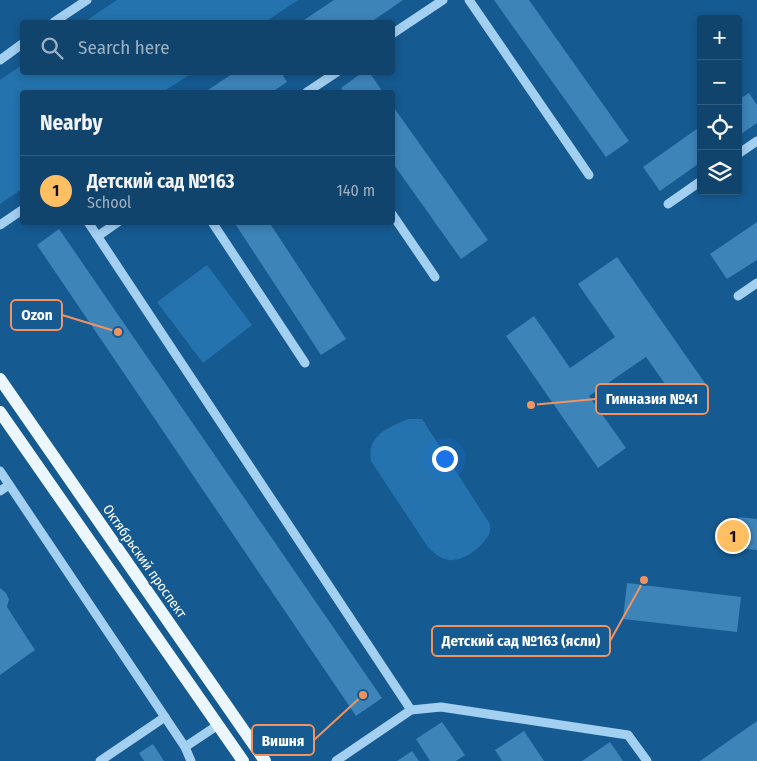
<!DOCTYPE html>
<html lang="en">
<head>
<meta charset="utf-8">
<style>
  body { margin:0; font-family:"Fira Sans Condensed",sans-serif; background:#1e4e75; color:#f1f3f6 }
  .controls { position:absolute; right:15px; top:15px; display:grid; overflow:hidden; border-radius:5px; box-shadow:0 2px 8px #0003 }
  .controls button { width:45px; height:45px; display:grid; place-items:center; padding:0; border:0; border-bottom:1px solid #305c80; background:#10446d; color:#f1f3f6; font:25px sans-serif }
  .you { position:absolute; left:444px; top:458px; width:18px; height:18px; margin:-12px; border:4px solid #fff; border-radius:50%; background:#1a73e8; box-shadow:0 0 0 8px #1a73e833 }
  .badge { display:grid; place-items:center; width:32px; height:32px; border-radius:50%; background:#ffbf62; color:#111; font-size:16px; font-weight:700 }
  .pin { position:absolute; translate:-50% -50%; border:2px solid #fff; box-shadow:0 1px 5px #0006 }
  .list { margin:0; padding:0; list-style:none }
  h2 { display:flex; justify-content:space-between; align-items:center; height:65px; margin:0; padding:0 20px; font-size:21px }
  h2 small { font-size:16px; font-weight:400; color:#9cb0c2 }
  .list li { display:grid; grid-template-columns:32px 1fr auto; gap:15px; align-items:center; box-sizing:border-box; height:70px; padding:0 20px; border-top:1px solid #305c80 }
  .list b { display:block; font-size:19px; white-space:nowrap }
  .list p { margin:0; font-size:16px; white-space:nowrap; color:#9cb0c2 }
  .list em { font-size:16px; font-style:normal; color:#9cb0c2 }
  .icon { flex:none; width:28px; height:28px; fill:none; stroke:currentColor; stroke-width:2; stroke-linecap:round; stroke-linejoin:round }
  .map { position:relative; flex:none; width:757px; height:761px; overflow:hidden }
  .search { position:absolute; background:#10446d; box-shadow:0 2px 8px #0003; left:20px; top:20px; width:375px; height:55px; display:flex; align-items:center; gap:12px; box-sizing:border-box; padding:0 18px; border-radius:5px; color:#9cb0c2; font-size:19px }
  .panel { position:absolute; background:#10446d; box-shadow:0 2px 8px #0003; left:20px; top:90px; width:375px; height:135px; border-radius:5px }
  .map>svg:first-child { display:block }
  .green { fill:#2473ae }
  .building { fill:#3d84b9 }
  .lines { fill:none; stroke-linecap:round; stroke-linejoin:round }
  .minor { stroke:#a3cff1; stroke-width:9 }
  .major { stroke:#ecf6ff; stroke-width:12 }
  .labels { text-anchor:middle; stroke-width:4; stroke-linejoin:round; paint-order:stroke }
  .street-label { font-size:14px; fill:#fff; stroke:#155a91 }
  .leader { fill:none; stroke:#f09361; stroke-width:2 }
  .callout-dot { fill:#f09361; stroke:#155a91; stroke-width:2 }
  .callout { fill:#155a91; stroke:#f09361; stroke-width:2 }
  .callout-label { font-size:15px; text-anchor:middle; font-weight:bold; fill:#fff }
</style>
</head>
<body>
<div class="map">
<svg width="757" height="761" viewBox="0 0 757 761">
  <rect width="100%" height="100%" fill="#155a91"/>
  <g class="green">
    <path d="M117 0H298L265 22H84Z"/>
    <path d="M22 65V72L192 73 163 92H22V189L0 204V80Z"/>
    <path d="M207 265 252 325 203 363 157 302Z"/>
    <path d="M409 419H422L490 524C490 528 491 532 488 536 481 548 463 562 448 560 439 558 434 553 428 547L371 461C371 457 370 452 371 448 375 432 395 424 409 419Z"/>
  </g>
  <g class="building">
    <path d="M334 0H403L371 22H301Z"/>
    <path d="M494 0H529L629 141 606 157Z"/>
    <path d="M235 72H281L287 82 272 92H205Z"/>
    <path d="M363 72H369L383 92H344L341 88Z"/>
    <path d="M749 93 757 105V123L738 136V100Z"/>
    <path d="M392 105 488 240 461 259 392 162Z"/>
    <path d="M701 126V162L660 191 643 167Z"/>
    <path d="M234 222H269L346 339 321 355Z"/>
    <path d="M757 222V260L727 279 710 254Z"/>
    <path d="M59 229 382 698 356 716 37 245Z"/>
    <path d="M617 257 709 389 682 408 646 357 589 396 626 448 598 468 506 336 534 316 570 368 615 337 578 284Z"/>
    <path d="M739 517 757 519V550L735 548Z"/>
    <path d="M627 583 741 597 737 632 623 619Z"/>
    <path d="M0 588 6 593 9 599 7 607 35 650 0 675Z"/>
    <path d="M757 721V761H700Z"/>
    <path d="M442 722 465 755 456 761H430L416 739Z"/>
    <path d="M524 731 544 761H502L495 750Z"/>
    <path d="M610 742 623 761H582Z"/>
    <path d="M153 744 164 761H144L139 753Z"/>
    <path d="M412 751 419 761H397Z"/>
  </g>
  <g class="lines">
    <g class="minor">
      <path d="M469 0 589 175"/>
      <path d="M54 22 87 0"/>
      <path d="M392 34 443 0"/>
      <path d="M0 60 22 44"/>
      <path d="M307 92 337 72"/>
      <path d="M738 154 757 141"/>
      <path d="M668 204 701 181"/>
      <path d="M392 214 435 277"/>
      <path d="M88 222 411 710"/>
      <path d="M212 222 305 363"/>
      <path d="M0 225 22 210"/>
      <path d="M98 236 118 222"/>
      <path d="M738 296 757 283"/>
      <path d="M0 471 185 747 191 761"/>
      <path d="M0 491 9 485"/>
      <path d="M185 747 218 725"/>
      <path d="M100 761 165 717"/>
      <path d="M336 761 411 710 441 707 628 735 647 761"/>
    </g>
    <g class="major">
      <path d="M0 379 265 761"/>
      <path d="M0 412 243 761"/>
    </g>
  </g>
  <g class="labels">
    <g class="street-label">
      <text transform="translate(145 561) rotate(55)" y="5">Октябрьский проспект</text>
    </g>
  </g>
  <path class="leader" d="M118 332L62 315M531 405L596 399M644 580L610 641M363 695L314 740"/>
  <g class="callout-dot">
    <circle cx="118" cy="332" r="5"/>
    <circle cx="531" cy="405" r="5"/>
    <circle cx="644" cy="580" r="5"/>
    <circle cx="363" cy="695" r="5"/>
  </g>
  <g class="callout">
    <rect x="11" y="300" width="51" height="30" rx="5"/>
    <rect x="596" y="384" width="112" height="30" rx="5"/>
    <rect x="432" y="626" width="178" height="30" rx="5"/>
    <rect x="252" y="725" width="62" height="30" rx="5"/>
  </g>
  <g class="callout-label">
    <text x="37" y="320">Ozon</text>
    <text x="652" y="404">Гимназия №41</text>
    <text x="521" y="646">Детский сад №163 (ясли)</text>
    <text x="283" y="746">Вишня</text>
  </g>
</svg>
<div class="controls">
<button>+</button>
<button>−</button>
<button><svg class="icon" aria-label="locate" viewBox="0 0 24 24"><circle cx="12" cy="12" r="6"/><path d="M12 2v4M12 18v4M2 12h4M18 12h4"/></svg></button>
<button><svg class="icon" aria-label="layers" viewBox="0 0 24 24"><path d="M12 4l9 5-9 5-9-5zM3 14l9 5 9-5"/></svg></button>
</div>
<div class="you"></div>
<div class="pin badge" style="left:733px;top:536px">1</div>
<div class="search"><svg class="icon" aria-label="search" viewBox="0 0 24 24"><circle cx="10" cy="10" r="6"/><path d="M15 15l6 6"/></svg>Search here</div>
<section class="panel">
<h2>Nearby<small></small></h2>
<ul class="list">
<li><span class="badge">1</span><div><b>Детский сад №163</b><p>School</p></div><em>140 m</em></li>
</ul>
</section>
</div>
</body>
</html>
